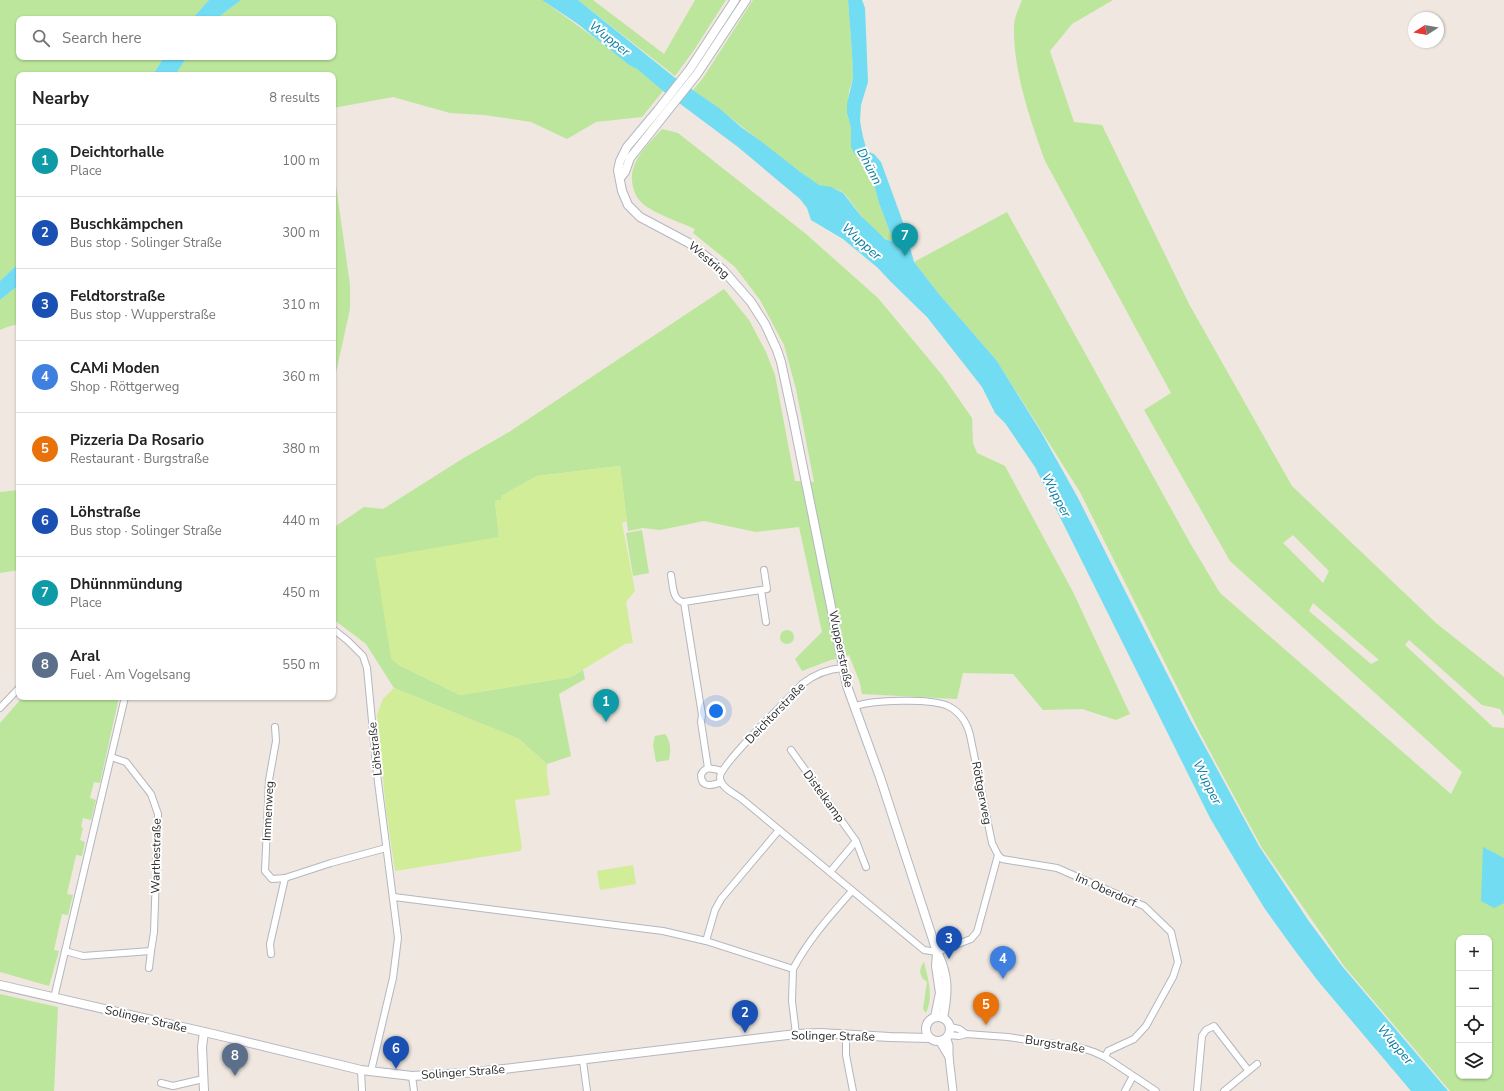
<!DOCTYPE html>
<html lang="en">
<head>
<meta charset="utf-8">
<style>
  body { margin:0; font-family:"Nunito Sans",sans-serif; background:#f6f6f6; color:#222 }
  .controls { position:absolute; right:12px; bottom:12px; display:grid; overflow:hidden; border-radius:8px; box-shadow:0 1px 3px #0004 }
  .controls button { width:36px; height:36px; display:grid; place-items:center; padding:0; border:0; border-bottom:1px solid #e0e0e0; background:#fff; color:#222; font:20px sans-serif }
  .compass { position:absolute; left:1408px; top:12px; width:36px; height:36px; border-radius:50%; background:#fff; box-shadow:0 1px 3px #0004; rotate:259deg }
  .you { position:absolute; left:716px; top:711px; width:14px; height:14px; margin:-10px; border:3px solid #fff; border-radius:50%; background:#1a73e8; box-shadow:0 0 0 6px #1a73e833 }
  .badge { display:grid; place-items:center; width:26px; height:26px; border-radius:50%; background:#111827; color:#fff; font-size:13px; font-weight:700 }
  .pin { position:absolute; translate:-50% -33px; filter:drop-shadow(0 1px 2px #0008) }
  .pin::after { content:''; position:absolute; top:21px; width:14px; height:12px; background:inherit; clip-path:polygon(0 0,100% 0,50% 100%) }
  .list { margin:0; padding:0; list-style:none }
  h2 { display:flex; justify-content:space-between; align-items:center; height:52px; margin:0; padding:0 16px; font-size:17px }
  h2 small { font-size:13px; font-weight:400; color:#767676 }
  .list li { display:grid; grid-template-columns:26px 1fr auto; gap:12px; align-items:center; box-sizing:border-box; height:72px; padding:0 16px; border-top:1px solid #e0e0e0 }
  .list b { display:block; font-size:15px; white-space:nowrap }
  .list p { margin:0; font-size:13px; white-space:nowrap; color:#767676 }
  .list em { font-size:13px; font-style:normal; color:#767676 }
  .icon { flex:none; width:22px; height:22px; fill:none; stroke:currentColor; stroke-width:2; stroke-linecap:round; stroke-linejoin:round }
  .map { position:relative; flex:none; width:1504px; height:1091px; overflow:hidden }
  .search { position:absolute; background:#fff; box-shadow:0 1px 3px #0004; left:16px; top:16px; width:320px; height:44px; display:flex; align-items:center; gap:10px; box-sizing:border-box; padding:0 14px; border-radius:8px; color:#767676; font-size:15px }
  .panel { position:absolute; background:#fff; box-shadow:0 1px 3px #0004; left:16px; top:72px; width:320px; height:628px; border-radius:8px }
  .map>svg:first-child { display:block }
  .green { fill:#bce69b; fill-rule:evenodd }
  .pitch { fill:#d1ed97 }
  .water { fill:#71dcf2 }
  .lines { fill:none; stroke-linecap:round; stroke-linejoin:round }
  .minor-casing { stroke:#b3b7c1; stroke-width:8 }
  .tertiary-casing { stroke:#b3b7c1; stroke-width:9 }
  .secondary-casing { stroke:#b3b7c1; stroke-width:10 }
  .minor { stroke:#fff; stroke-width:6 }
  .tertiary { stroke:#fff; stroke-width:7 }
  .secondary { stroke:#fff; stroke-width:8 }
  .labels { text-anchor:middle; stroke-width:4; stroke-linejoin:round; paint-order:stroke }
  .street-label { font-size:12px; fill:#2d2d2d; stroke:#fff }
  .water-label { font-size:13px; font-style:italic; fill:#0a7da4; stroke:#fff }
</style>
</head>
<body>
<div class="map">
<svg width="1504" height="1091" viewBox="0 0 1504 1091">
  <rect width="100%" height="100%" fill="#efe7e0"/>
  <g class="green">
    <path d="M0 0H209L192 19H19V57H164L153 75H19V263L0 281Z"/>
    <path d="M241 0H542L602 43 629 65 637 69 663 91 642 117 596 122 567 139 531 122 484 115 450 113 393 97 333 108V75H175L187 57H333V19H216Z"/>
    <path d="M578 0H593L664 54 695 0H726L694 50 675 76Z"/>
    <path d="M753 0H848L852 53 853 78 849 91 847 113 851 128V143L860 160 867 166 871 173 879 203 893 240 891 241C878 237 862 218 854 206 850 202 847 195 842 192 835 187 827 188 819 185 813 182 805 175 799 171 763 145 730 115 693 90L703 78Z"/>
    <path d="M1022 0H1113L1072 24 1050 51 1074 122 1102 125 1189 304 1292 486 1436 623 1504 677V716L1500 709 1482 705 1409 640 1405 645 1493 727 1504 728V1091H1450L1344 966 1262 848 1201 735 1080 492 997 361 939 294 914 262 1007 212 1190 543 1220 593 1451 794 1462 772 1230 561 1144 410 1171 393 1045 161C1030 119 1013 71 1014 26 1014 18 1019 8 1022 0ZM1293 535 1329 571 1323 583 1283 543ZM1313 603 1379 660 1371 664 1309 611ZM1459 938H1489V1076H1459Z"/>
    <path d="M662 129 678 133 806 234 878 298 942 375 972 418 973 443 977 453 1005 466 1073 592 1130 714 1116 720 1082 709 1043 710 1013 674 963 673 957 699 862 694 860 683 849 655 828 661 802 671 795 659 822 632 799 527 756 532 704 521 660 530 643 528 628 531 620 466 537 476 501 496V500L495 501 499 537 391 658 399 665 460 695 571 677 583 670 585 679 559 694 571 756 547 764 519 739 394 688 366 644 333 619V528L364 507 383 509 462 459 509 432 724 289 749 320 766 352 775 375 795 481 814 482 796 389 784 345 760 300 735 267 693 233 695 229C680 222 663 217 649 208 642 204 636 198 634 190 625 164 647 146 662 129Z"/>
    <path d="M333 164 350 285V309L333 386V318L335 310V287L333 285Z"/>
    <path d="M19 285V324L7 327 0 330V300Z"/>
    <path d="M19 490V570L0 573V492Z"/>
    <path d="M642 530 649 573 633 576 626 533Z"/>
    <circle cx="787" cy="637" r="7"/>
    <path d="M20 697H119L100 783 94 782 90 798 96 800 91 820 83 818 81 827 83 828 80 840 85 842 82 856 76 855 67 894 73 895 68 915 62 914 54 950 59 951 49 986 0 972V723L21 699Z"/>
    <path d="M665 734C671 741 671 751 669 760L656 762 653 745 655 736Z"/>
    <path d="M924 962C928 979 934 996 926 1013L923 1009 927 982C919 977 918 969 924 962Z"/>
    <path d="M0 994 58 1007 54 1091H0Z"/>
  </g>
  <g class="pitch">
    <path d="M620 466 627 521 622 523 635 591 626 602 633 643 625 644 571 677 460 695 399 665 391 658 375 558 499 537 495 501 501 500V496L537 476Z"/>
    <path d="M394 688 519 739 547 764V775L550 795 515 800 522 848 520 851 395 871 386 810 377 715 383 699Z"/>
    <path d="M633 865 636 884 600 890 597 871Z"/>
  </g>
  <g class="water">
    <path d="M209 0H241L216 19H192Z"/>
    <path d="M542 0H578L674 77 719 108 741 127 762 142 799 171 819 185 831 187 843 193 861 216 885 239 891 241 893 240 879 203 871 173 867 166 854 153 851 147V128L847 113V104L853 78 852 53 848 0H862L865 8 868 82 861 105 860 121 863 137 867 151 874 154 881 162 904 225 914 262 939 294 997 361 1041 432 1078 498 1191 721 1259 846 1308 920 1342 966 1448 1091H1411L1318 981 1293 948 1265 909 1244 875 1210 818 1035 467 1005 423 995 413 982 387 927 317 890 281 878 268 843 239 811 220 807 208 800 199 738 147 663 91 637 69 629 65 578 24Z"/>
    <path d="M164 57H187L175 75H153Z"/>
    <path d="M19 263V285L0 300V281Z"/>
    <path d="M1483 847 1504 858V903L1494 908 1481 901Z"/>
  </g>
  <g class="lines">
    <defs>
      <g id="minor">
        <path d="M671 575C673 584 672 601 684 602"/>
        <path d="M761 590 767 589 764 570"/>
        <path d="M333 629 348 641 363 656 367 668 377 774 398 938 393 978 371 1071"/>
        <path d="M843 668C827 669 815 674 802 684 790 698 720 764 720 777 720 788 736 794 743 800L924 950 937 952 948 948 971 939 977 932 998 855"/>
        <path d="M856 706C873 700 931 698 948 706 960 712 967 723 970 735L992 843 998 855 1002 859 1057 868 1144 906 1171 932 1178 962 1173 977 1146 1026 1134 1039 1108 1051 1105 1057"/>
        <path d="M0 708 19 688"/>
        <path d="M791 750 856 841 830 872"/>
        <path d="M708 768 701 722 702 715 684 602 761 590 766 622"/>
        <path d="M721 782C712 786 701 788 701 775 705 765 714 769 722 771"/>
        <path d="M856 841 866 867"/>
        <path d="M285 878 331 863 386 848"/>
        <path d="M394 897 663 931 706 941 793 969 792 1001 796 1034"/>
        <path d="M706 941 715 910 721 899 779 830"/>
        <path d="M65 951 83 956 151 951 154 932 158 814 151 794 126 762 111 757"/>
        <path d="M271 954 270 944 285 878 272 879 265 871 269 780 276 741 275 727"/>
        <path d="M149 968 151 951"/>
        <path d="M793 969C809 939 830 916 852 891"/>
        <path d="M54 998 125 697"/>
        <path d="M950 1027 959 1029 966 1034"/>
        <path d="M846 1034V1055L853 1091"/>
        <path d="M949 1035 959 1036 966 1034 1008 1037 1082 1048 1094 1052 1105 1057 1156 1091"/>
        <path d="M583 1061 587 1091"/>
        <path d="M361 1070 362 1091"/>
        <path d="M412 1076 414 1091"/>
        <path d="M161 1083 173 1086 203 1079"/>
        <path d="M1125 1091 1133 1076"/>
        <path d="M1197 1091 1202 1036 1206 1030 1214 1026 1248 1070"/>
        <path d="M1224 1091 1257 1064"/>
      </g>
      <g id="tertiary">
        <path d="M947 1039 949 1046V1057L953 1091"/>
        <path d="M940 1042 949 1057"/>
      </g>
      <g id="secondary">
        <path d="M735 0 690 69 658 110 627 147 620 161 618 170 622 191 628 205 640 217 689 243 723 270 751 302 765 324 777 350 781 362 793 418 847 686 880 777 937 952C949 975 948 993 943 1018"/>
        <path d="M620 178 625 172 630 158 697 74 746 0"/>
        <path d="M0 985 213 1034 361 1070 412 1076 464 1073 504 1069 796 1034 820 1033 890 1037 929 1038"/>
        <circle cx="938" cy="1029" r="12"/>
        <path d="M935 1017 940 993 936 966 937 953"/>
        <path d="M204 1091 202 1047 204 1032"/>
      </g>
    </defs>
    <use href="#minor" class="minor-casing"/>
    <use href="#tertiary" class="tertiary-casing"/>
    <use href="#secondary" class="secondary-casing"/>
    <use href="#minor" class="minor"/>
    <use href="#tertiary" class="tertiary"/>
    <use href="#secondary" class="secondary"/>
  </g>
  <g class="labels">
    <g class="street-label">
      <text transform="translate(709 260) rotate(40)" y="4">Westring</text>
      <text transform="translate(841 649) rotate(78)" y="4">Wupperstraße</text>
      <text transform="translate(775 713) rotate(-46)" y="4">Deichtorstraße</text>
      <text transform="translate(375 749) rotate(-96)" y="4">Löhstraße</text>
      <text transform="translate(982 793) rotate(79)" y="4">Röttgerweg</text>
      <text transform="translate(824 796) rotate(54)" y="4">Distelkamp</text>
      <text transform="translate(268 811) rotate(-87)" y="4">Immenweg</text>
      <text transform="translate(156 856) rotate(-89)" y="4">Warthestraße</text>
      <text transform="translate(1106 890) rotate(24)" y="4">Im Oberdorf</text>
      <text transform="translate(146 1019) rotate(13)" y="4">Solinger Straße</text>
      <text transform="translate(833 1036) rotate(1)" y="4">Solinger Straße</text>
      <text transform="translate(1055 1044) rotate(9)" y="4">Burgstraße</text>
      <text transform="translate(463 1072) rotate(-4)" y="4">Solinger Straße</text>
    </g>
    <g class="water-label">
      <text transform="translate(610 38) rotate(38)" y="5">Wupper</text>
      <text transform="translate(870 166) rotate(62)" y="5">Dhünn</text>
      <text transform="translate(862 241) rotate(42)" y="5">Wupper</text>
      <text transform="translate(1057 495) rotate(62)" y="5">Wupper</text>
      <text transform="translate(1208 782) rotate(63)" y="5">Wupper</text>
      <text transform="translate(1396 1044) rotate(50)" y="5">Wupper</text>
    </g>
  </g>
</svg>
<div class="controls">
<button>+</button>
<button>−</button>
<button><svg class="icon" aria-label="locate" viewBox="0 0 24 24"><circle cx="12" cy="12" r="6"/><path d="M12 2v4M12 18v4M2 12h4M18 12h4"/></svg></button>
<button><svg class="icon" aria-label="layers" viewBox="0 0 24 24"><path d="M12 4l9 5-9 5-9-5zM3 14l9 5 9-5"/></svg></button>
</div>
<svg class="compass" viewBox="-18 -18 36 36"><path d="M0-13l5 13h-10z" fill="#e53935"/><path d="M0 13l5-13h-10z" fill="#767676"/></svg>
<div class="you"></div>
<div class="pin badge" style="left:606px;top:722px;background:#0f9aa8">1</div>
<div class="pin badge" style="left:745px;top:1033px;background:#1a4fb4">2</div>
<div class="pin badge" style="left:949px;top:959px;background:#1a4fb4">3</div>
<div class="pin badge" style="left:1003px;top:979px;background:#3f7fe0">4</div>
<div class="pin badge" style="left:986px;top:1025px;background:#e8710a">5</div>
<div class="pin badge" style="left:396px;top:1069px;background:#1a4fb4">6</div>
<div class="pin badge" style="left:905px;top:256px;background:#0f9aa8">7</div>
<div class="pin badge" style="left:235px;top:1076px;background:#5c6f8a">8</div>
<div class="search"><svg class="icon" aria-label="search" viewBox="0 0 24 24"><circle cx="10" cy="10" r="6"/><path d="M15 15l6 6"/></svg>Search here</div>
<section class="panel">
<h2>Nearby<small>8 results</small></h2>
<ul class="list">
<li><span class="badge" style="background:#0f9aa8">1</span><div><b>Deichtorhalle</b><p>Place</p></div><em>100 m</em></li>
<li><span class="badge" style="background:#1a4fb4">2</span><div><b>Buschkämpchen</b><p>Bus stop · Solinger Straße</p></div><em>300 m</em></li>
<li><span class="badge" style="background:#1a4fb4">3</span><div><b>Feldtorstraße</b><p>Bus stop · Wupperstraße</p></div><em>310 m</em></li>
<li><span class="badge" style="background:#3f7fe0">4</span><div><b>CAMi Moden</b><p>Shop · Röttgerweg</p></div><em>360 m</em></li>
<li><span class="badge" style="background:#e8710a">5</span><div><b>Pizzeria Da Rosario</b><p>Restaurant · Burgstraße</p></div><em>380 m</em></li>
<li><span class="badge" style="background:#1a4fb4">6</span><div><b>Löhstraße</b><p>Bus stop · Solinger Straße</p></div><em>440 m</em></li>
<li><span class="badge" style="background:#0f9aa8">7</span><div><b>Dhünnmündung</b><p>Place</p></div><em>450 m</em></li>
<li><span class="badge" style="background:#5c6f8a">8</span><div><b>Aral</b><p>Fuel · Am Vogelsang</p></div><em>550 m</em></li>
</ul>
</section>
</div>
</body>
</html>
